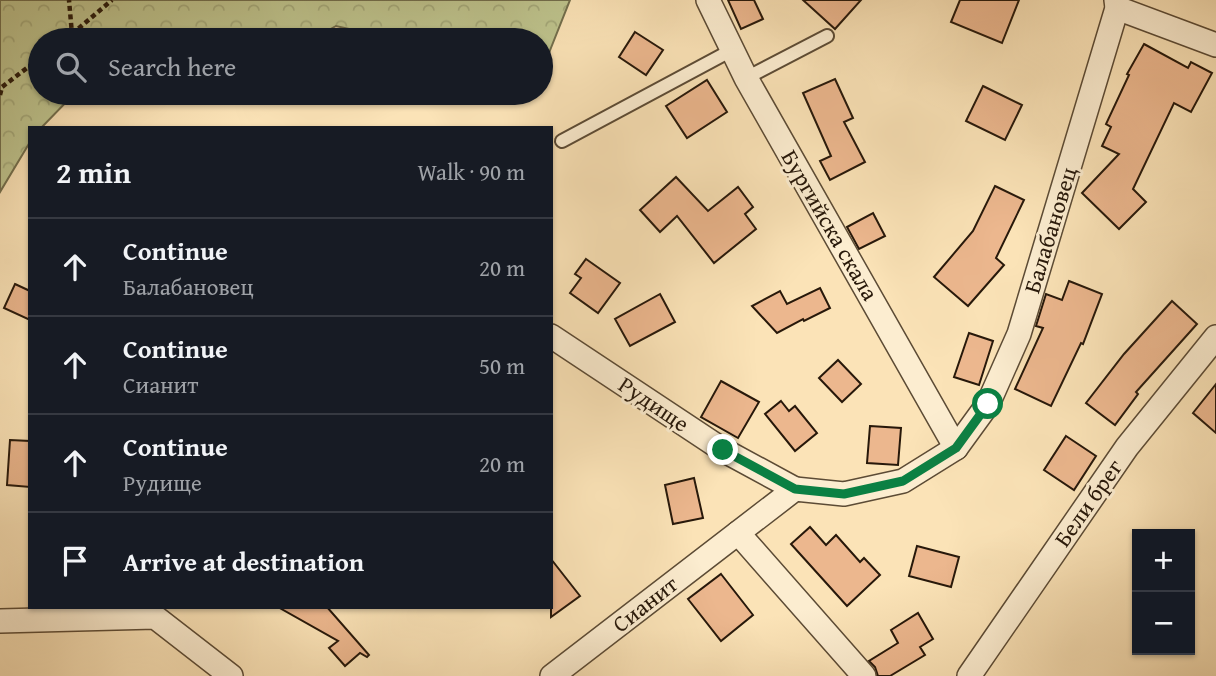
<!DOCTYPE html>
<html lang="en">
<head>
<meta charset="utf-8">
<style>
  body { margin:0; font-family:"Gentium Book Plus",serif; background:#242831; color:#f1f3f6 }
  .controls { position:absolute; right:21px; bottom:21px; display:grid; overflow:hidden; border-radius:0px; box-shadow:0 2px 5px #0004 }
  .controls button { width:63px; height:63px; display:grid; place-items:center; padding:0; border:0; border-bottom:2px solid #363941; background:#171b24; color:#f1f3f6; font:35px sans-serif }
  .stop { position:absolute; width:21px; height:21px; margin:-16px; border:5px solid #0b8043; border-radius:50%; background:#fff }
  .stop.end { background:#0b8043; border-color:#fff; box-shadow:0 2px 7px #0008 }
  .list { margin:0; padding:0; list-style:none }
  h2 { display:flex; justify-content:space-between; align-items:center; height:91px; margin:0; padding:0 28px; font-size:30px }
  h2 small { font-size:23px; font-weight:400; color:#9ea1a6 }
  .list li { display:grid; grid-template-columns:46px 1fr auto; gap:21px; align-items:center; box-sizing:border-box; height:98px; padding:0 28px; border-top:2px solid #363941 }
  .list b { display:block; font-size:26px; white-space:nowrap }
  .list p { margin:0; font-size:23px; white-space:nowrap; color:#9ea1a6 }
  .list em { font-size:23px; font-style:normal; color:#9ea1a6 }
  .icon { flex:none; width:38px; height:38px; fill:none; stroke:currentColor; stroke-width:2; stroke-linecap:round; stroke-linejoin:round }
  .map { position:relative; flex:none; width:1216px; height:676px; overflow:hidden }
  .search { position:absolute; background:#171b24; box-shadow:0 2px 5px #0004; left:28px; top:28px; width:525px; height:77px; display:flex; align-items:center; gap:18px; box-sizing:border-box; padding:0 24px; border-radius:38px; color:#9ea1a6; font-size:26px }
  .panel { position:absolute; background:#171b24; box-shadow:0 2px 5px #0004; left:28px; top:126px; width:525px; height:483px; border-radius:0px }
  .map>svg:first-child { display:block }
  .forest { fill:url(#forest-crowns); stroke:#726e4c; stroke-width:2 }
  .building { fill:#ecb78e; stroke:#27180a; stroke-width:2 }
  .lines { fill:none; stroke-linecap:round; stroke-linejoin:round }
  .lane-casing { stroke:#5c4b35; stroke-width:16 }
  .street-casing { stroke:#5c4b35; stroke-width:26 }
  .path { stroke:#27180a; stroke-width:4.5; stroke-dasharray:5 3.5; stroke-linecap:butt }
  .lane { stroke:#fcedd0; stroke-width:12 }
  .street { stroke:#fcedd0; stroke-width:23 }
  .route { stroke:#0b8043; stroke-width:9 }
  .labels { text-anchor:middle; stroke-width:6; stroke-linejoin:round; paint-order:stroke }
  .street-label { font-size:23px; fill:#27180a; stroke:#fcedd0 }
</style>
</head>
<body>
<div class="map">
<svg width="1216" height="676" viewBox="0 0 1216 676">
  <defs>
    <pattern id="forest-crowns" width="20" height="18" patternUnits="userSpaceOnUse" patternTransform="scale(1.75)"><rect width="20" height="18" fill="#bec48e"/><path d="M2 6a3 3 0 1 1 6 0M12 15a3 3 0 1 1 6 0" fill="none" stroke="#a3a879"/></pattern>
  </defs>
  <rect width="100%" height="100%" fill="#fbe3b7"/>
  <filter id="stains"><feTurbulence type="fractalNoise" baseFrequency=".00286" numOctaves="4"/><feColorMatrix values="0 0 0 0 .2 0 0 0 0 .09 0 0 0 0 .02 0 0 0 .5 -.17"/></filter>
  <radialGradient id="worn" r=".72"><stop offset=".6" stop-color="#630" stop-opacity="0"/><stop offset="1" stop-color="#630" stop-opacity=".3"/></radialGradient>
  <path class="forest" d="M0 0H570L541 73V40H398L336 26 311 40H40V93H75L41 128H30V142L0 192Z"/>
  <g class="building">
    <path d="M728 0H754L763 19 741 29Z"/>
    <path d="M803 0H861L835 29Z"/>
    <path d="M960 0H1019L1002 43 951 22Z"/>
    <path d="M635 32 663 50 646 75 619 57Z"/>
    <path d="M1144 44 1188 68 1191 62 1212 73 1191 112 1174 103 1133 189 1146 202 1119 229 1082 193 1119 154 1102 146 1111 127 1106 124 1129 75 1127 74Z"/>
    <path d="M835 79 853 118 844 122 865 162 830 180 820 161 831 156 803 93Z"/>
    <path d="M707 80 727 112 687 138 666 106Z"/>
    <path d="M983 86 1022 105 1005 140 966 121Z"/>
    <path d="M676 177 708 211 738 187 753 207 745 214 756 229 714 263 677 216 660 232 640 210Z"/>
    <path d="M995 186 1024 200 996 258 1004 265 968 306 934 277 973 231Z"/>
    <path d="M873 213 885 236 859 249 847 227Z"/>
    <path d="M586 259 620 283 598 313 570 293 581 278 575 274Z"/>
    <path d="M1069 281 1102 294 1083 344 1081 343 1051 406 1015 389 1043 328 1036 326 1046 294 1062 300Z"/>
    <path d="M15 284 30 291V320L4 308Z"/>
    <path d="M820 288 830 308 804 321 803 319 777 333 752 306 780 291 787 304Z"/>
    <path d="M660 294 675 322 630 346 615 319Z"/>
    <path d="M1172 301 1197 324 1136 392 1138 394 1115 425 1086 403 1124 354Z"/>
    <path d="M969 333 993 341 979 385 954 377Z"/>
    <path d="M838 360 861 384 842 402 819 378Z"/>
    <path d="M721 381 759 402 738 438 701 417Z"/>
    <path d="M1216 384V433L1193 413Z"/>
    <path d="M781 401 789 411 795 406 817 433 795 451 765 414Z"/>
    <path d="M870 426 901 428 898 465 867 463Z"/>
    <path d="M1066 436 1096 456 1074 490 1044 470Z"/>
    <path d="M10 440 30 441V487L7 485Z"/>
    <path d="M694 478 703 518 673 524 665 485Z"/>
    <path d="M810 527 826 545 836 535 860 562 864 558 880 575 847 606 791 544Z"/>
    <path d="M917 546 959 557 951 587 909 576Z"/>
    <path d="M551 559 580 596 551 617Z"/>
    <path d="M721 574 753 615 721 641 688 599Z"/>
    <path d="M278 607H327L369 655 367 657 360 653 345 666 329 648 338 641Z"/>
    <path d="M918 613 933 639 920 647 925 655 890 676H878L875 667 869 661 898 643 891 630Z"/>
  </g>
  <g class="lines">
    <defs>
      <g id="lane">
        <path d="M746 78 827 36"/>
        <path d="M562 141 732 50"/>
      </g>
      <g id="street">
        <path d="M708 0 746 78 956 448"/>
        <path d="M1117 8 1216 45"/>
        <path d="M551 336 723 450 795 489"/>
        <path d="M738 533 864 676"/>
        <path d="M0 621 155 617 231 676"/>
        <path d="M552 676 795 489 844 494 903 481 956 448 988 404 1019 334 1117 8 1116 0"/>
        <path d="M969 676 1127 447 1216 337"/>
      </g>
    </defs>
    <use href="#lane" class="lane-casing"/>
    <use href="#street" class="street-casing"/>
    <g class="path">
      <path d="M72 34 112 0"/>
      <path d="M63 40 72 34 69 0"/>
      <path d="M0 95 2 87 40 58"/>
    </g>
    <use href="#lane" class="lane"/>
    <use href="#street" class="street"/>
  </g>
  <g class="lines">
    <path class="route" d="M723 450 795 489 844 494 903 481 956 448 988 404"/>
  </g>
  <g class="labels">
    <g class="street-label">
      <text transform="translate(830 225) rotate(60)" y="8">Бургийска скала</text>
      <text transform="translate(1050 230) rotate(-73)" y="8">Балабановец</text>
      <text transform="translate(654 404) rotate(34)" y="8">Рудище</text>
      <text transform="translate(1088 503) rotate(-55)" y="8">Бели брег</text>
      <text transform="translate(645 604) rotate(-38)" y="8">Сианит</text>
    </g>
  </g>
  <rect width="100%" height="100%" filter="url(#stains)"/>
  <rect width="100%" height="100%" fill="url(#worn)"/>
</svg>
<div class="controls">
<button>+</button>
<button>−</button>
</div>
<div class="stop" style="left:988px;top:404px"></div>
<div class="stop end" style="left:723px;top:450px"></div>
<div class="search"><svg class="icon" aria-label="search" viewBox="0 0 24 24"><circle cx="10" cy="10" r="6"/><path d="M15 15l6 6"/></svg>Search here</div>
<section class="panel">
<h2>2 min<small>Walk · 90 m</small></h2>
<ul class="list">
<li><svg class="icon" aria-label="ahead" viewBox="0 0 24 24"><path d="M12 20V5M6 11l6-6 6 6"/></svg><div><b>Continue</b><p>Балабановец</p></div><em>20 m</em></li>
<li><svg class="icon" aria-label="ahead" viewBox="0 0 24 24"><path d="M12 20V5M6 11l6-6 6 6"/></svg><div><b>Continue</b><p>Сианит</p></div><em>50 m</em></li>
<li><svg class="icon" aria-label="ahead" viewBox="0 0 24 24"><path d="M12 20V5M6 11l6-6 6 6"/></svg><div><b>Continue</b><p>Рудище</p></div><em>20 m</em></li>
<li><svg class="icon" aria-label="arrive" viewBox="0 0 24 24"><path d="M6 21V4h12l-3 4 3 4H6"/></svg><div><b>Arrive at destination</b></div></li>
</ul>
</section>
</div>
</body>
</html>
